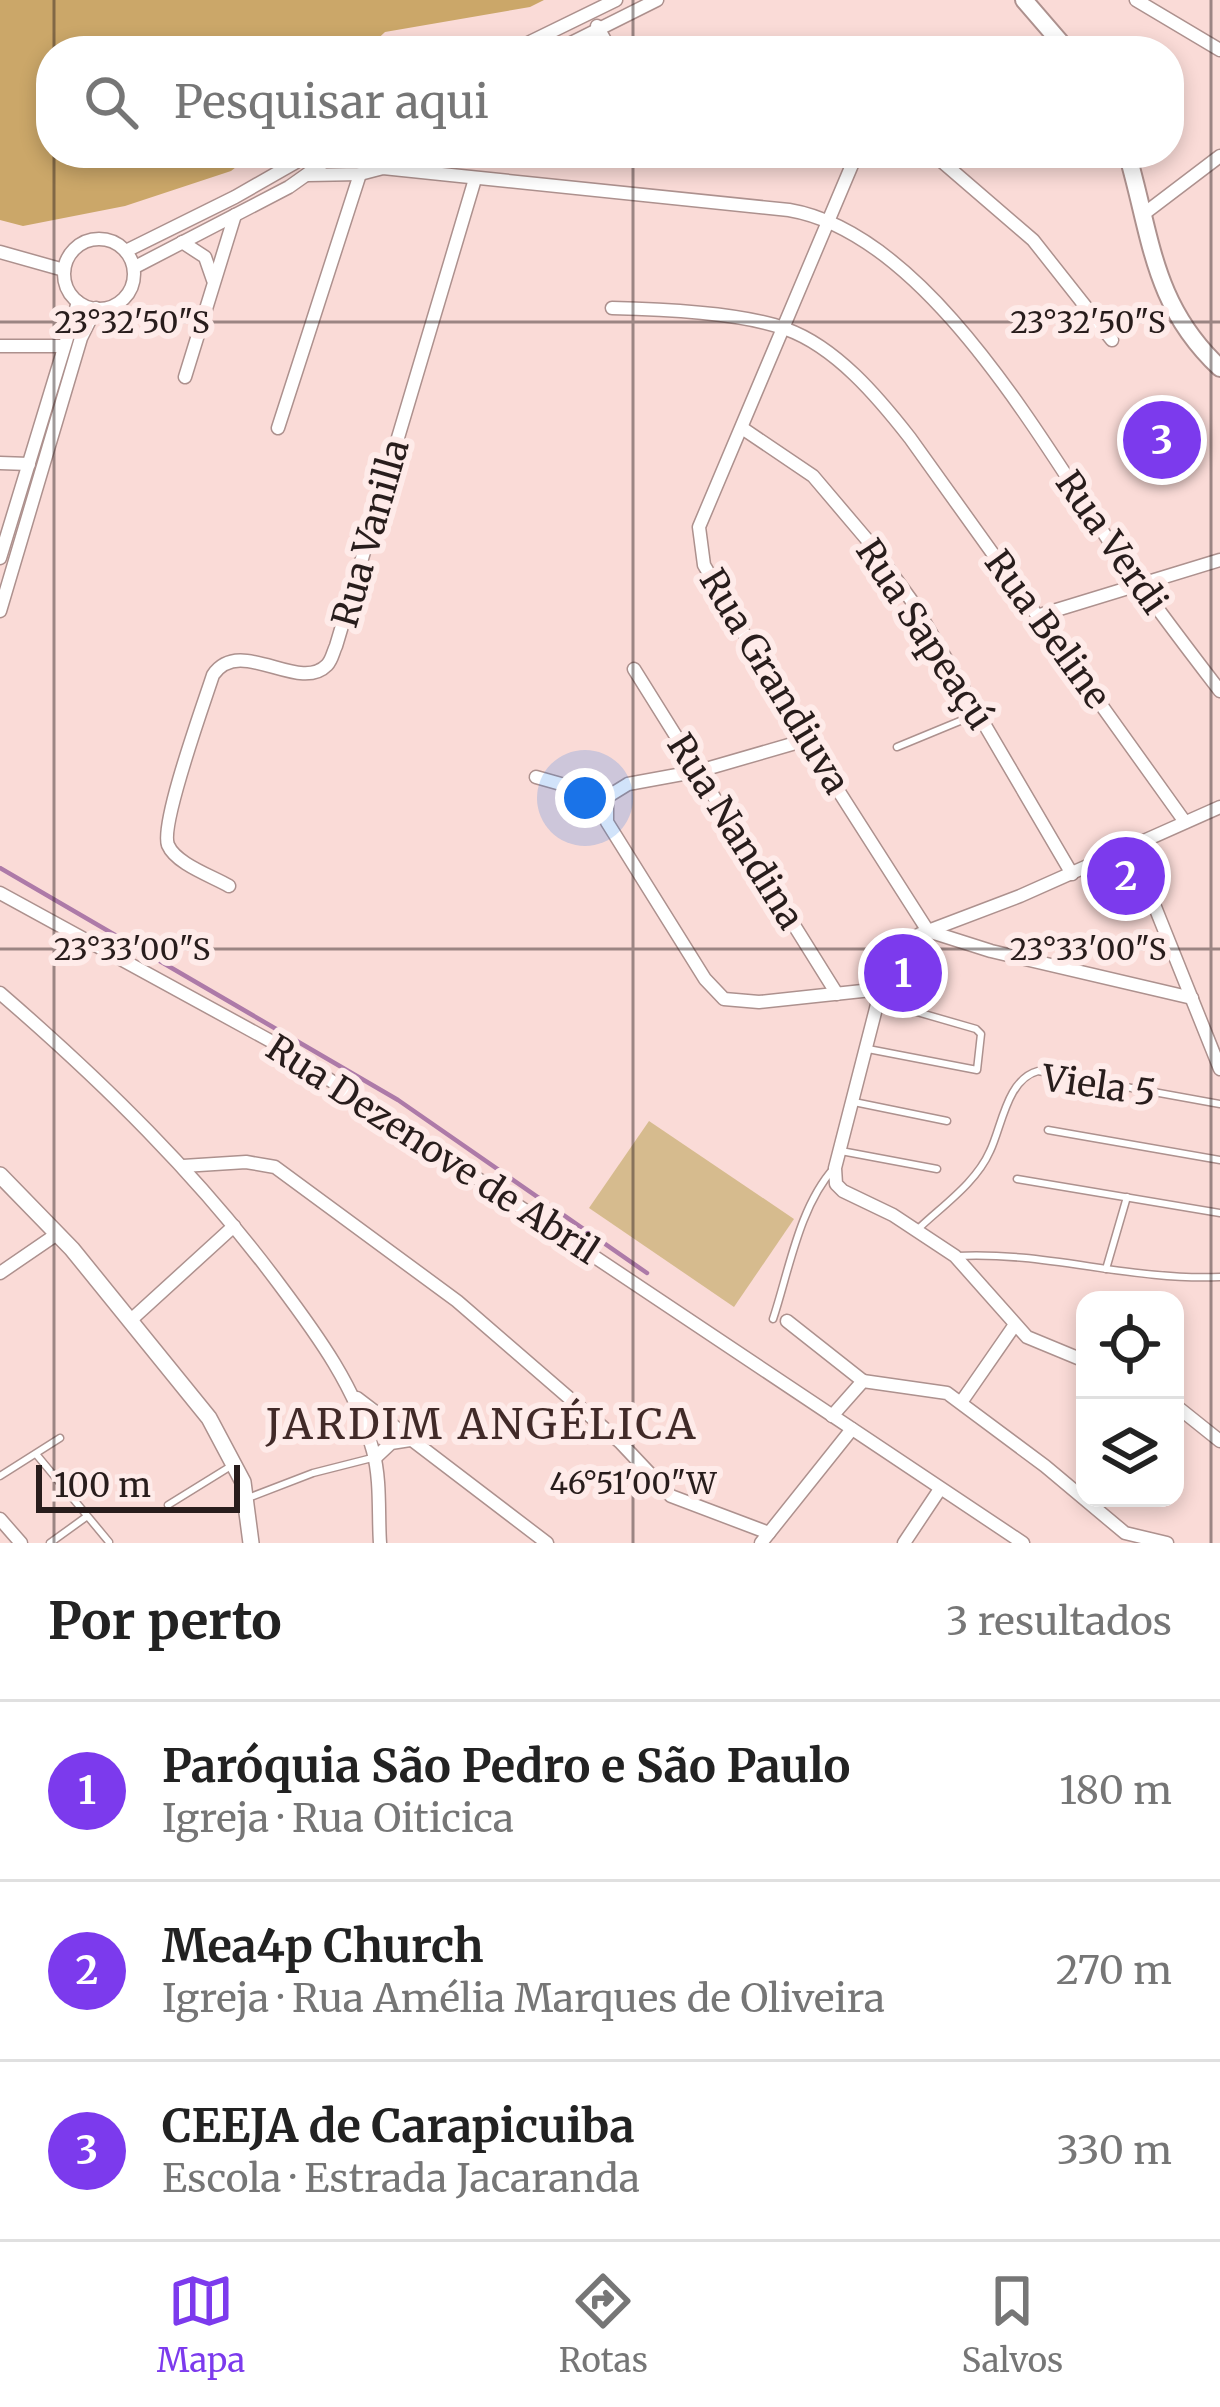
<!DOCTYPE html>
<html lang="pt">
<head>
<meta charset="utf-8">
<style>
  body { margin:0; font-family:Merriweather,serif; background:#f2f2f2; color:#222 }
  .controls { position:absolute; right:36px; bottom:36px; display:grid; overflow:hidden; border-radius:24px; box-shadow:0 6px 18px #0003 }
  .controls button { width:108px; height:108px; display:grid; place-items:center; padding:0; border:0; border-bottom:3px solid #e0e0e0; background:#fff; color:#222; font:60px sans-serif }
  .scale { position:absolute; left:36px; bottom:30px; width:204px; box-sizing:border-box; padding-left:12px; border:6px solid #281d1c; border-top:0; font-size:33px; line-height:42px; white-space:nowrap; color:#281d1c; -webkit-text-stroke:9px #feebe9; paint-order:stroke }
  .you { position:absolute; left:585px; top:798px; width:42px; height:42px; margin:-30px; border:9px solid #fff; border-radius:50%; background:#1a73e8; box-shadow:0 0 0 18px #1a73e833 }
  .badge { display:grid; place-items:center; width:78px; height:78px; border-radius:50%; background:#7c3aed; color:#fff; font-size:39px; font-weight:700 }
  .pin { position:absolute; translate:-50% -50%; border:6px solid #fff; box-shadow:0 3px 12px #0006 }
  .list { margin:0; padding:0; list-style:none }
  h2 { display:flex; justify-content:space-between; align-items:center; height:156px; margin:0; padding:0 48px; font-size:51px }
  h2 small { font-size:39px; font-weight:400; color:#767676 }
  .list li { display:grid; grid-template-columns:78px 1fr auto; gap:36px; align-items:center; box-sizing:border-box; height:180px; padding:0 48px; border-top:3px solid #e0e0e0 }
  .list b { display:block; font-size:45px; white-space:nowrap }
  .list p { margin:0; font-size:39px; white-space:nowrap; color:#767676 }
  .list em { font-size:39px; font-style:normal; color:#767676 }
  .icon { flex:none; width:66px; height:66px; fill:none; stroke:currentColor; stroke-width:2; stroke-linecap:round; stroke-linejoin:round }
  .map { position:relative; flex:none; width:1220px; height:1543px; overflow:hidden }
  .search { position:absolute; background:#fff; box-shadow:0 6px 18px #0003; left:36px; right:36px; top:36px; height:132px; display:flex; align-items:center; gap:30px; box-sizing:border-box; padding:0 42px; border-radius:48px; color:#767676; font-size:45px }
  .sheet { height:696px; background:#fff }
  nav { display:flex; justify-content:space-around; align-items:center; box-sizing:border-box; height:168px; border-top:3px solid #e0e0e0; background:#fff; font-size:33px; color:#767676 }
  nav a { display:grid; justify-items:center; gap:6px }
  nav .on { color:#7c3aed }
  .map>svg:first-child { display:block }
  .green { fill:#d6bb8e }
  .forest { fill:#cba769 }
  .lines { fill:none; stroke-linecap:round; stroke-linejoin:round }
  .stream { stroke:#ad7aa8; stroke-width:4.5 }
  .service-casing { stroke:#ad918e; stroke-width:9 }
  .minor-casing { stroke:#ad918e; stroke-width:15 }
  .tertiary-casing { stroke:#ad918e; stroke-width:18 }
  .secondary-casing { stroke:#ad918e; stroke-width:20 }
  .service { stroke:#fff; stroke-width:6 }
  .minor { stroke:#fff; stroke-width:12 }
  .tertiary { stroke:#fff; stroke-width:15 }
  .secondary { stroke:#fff; stroke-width:16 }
  .ticks { fill:none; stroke:#281d1c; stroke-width:3; stroke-opacity:0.45 }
  .labels { text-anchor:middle; stroke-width:12; stroke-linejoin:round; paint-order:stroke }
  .street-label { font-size:36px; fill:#281d1c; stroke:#feebe9 }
  .quarter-label { font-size:42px; letter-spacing:3px; fill:#412a28; stroke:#feebe9 }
  .ticks-label { font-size:30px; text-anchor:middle; fill:#281d1c; stroke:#feebe9; stroke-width:12; stroke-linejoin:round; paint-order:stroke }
</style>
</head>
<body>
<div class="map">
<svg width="1220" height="1543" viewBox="0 0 1220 1543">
  <rect width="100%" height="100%" fill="#fadbd7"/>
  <path class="green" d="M649 1121 794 1219 734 1307 589 1208Z"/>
  <path class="forest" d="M0 0H544L530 7 385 32 365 51H51V153H254L231 171 125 206 23 226 0 220Z"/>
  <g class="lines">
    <path class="stream" d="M0 868 398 1100 647 1273"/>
    <defs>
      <g id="service">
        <path d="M897 747 977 714"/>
        <path d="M868 1049 977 1070 981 1034 976 1029 879 1001"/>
        <path d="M854 1102 947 1121"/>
        <path d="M1048 1130 1220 1160"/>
        <path d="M841 1151 937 1169"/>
        <path d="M1017 1179 1220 1213"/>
        <path d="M917 1230C942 1206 976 1183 990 1151 1002 1126 1007 1079 1038 1071L1220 1104"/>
        <path d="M956 1256C1045 1251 1130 1281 1220 1277"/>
        <path d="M1106 1269 1127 1197"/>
        <path d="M773 1319C789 1271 799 1207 834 1168"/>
        <path d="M36 1454 109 1542"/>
        <path d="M0 1476 60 1438"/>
        <path d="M248 1498 313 1473 372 1458"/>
        <path d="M168 1505 231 1466"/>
        <path d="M50 1543 86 1517"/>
      </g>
      <g id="minor">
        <path d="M1136 0 1220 50"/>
        <path d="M597 26 611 51"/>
        <path d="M462 51 526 44 616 0"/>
        <path d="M555 51 657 0"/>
        <path d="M857 153 699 527 704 565 806 740 928 931 991 951 1192 998"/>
        <path d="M932 153 1033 240 1112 340"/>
        <path d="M307 175 360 174 383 168 789 210C925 233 1039 437 1111 544 1146 594 1183 643 1220 691"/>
        <path d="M1145 213 1220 156"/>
        <circle cx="99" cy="274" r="35"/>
        <path d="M182 242 205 257 213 280"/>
        <path d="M126 251 235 197 312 153"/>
        <path d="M0 252 64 270"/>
        <path d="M135 267 289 187 337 153"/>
        <path d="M612 308C659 309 743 313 786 329 836 347 878 397 910 438L1185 822"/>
        <path d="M0 346H64"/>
        <path d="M185 377 235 215"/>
        <path d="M278 428 360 174"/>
        <path d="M742 428 813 476 869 542 914 604 1072 874"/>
        <path d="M0 463 29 464"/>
        <path d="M0 558 78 302"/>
        <path d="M0 611 81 338 96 308"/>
        <path d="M1040 615 1220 560"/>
        <path d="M634 669 837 994"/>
        <path d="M806 740 699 771 628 784 607 797V822L705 979 724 999 759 1002 881 989"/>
        <path d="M536 777 607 797"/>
        <path d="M1131 847 1220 1069"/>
        <path d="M229 886C212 876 176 864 168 845 160 824 204 703 213 675 240 635 299 694 327 665 332 660 333 652 336 646L475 179"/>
        <path d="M0 893 276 1044 1023 1543"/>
        <path d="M0 993C103 1082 198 1175 279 1284 318 1336 356 1388 373 1451 381 1480 378 1514 380 1543"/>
        <path d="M183 1166 246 1162 275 1167 457 1301 620 1442 671 1496 769 1533"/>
        <path d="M0 1273 57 1234"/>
        <path d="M132 1319 234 1226"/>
        <path d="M787 1321 863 1381"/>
        <path d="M1085 1361 1027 1337 955 1256 893 1215 843 1191 836 1184 835 1168 881 989 895 953 903 945 920 934 1020 896 1220 807"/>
        <path d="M357 1398 547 1543"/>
        <path d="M962 1401 1014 1326"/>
        <path d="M1175 1405 1220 1441"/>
        <path d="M832 1416 863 1381 947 1393 1045 1466 1125 1533 1167 1543"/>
        <path d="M375 1458 391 1443 410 1440"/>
        <path d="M0 1519 21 1543"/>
        <path d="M761 1543 852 1429"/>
        <path d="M904 1543 940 1489"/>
      </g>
      <path id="tertiary" d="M0 1175 72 1249 209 1418 243 1482 251 1543"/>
      <g id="secondary">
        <path d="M1024 0 1068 51"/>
        <path d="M1127 153C1152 238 1152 304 1220 368"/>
      </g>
    </defs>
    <use href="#service" class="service-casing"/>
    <use href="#minor" class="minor-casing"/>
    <use href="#tertiary" class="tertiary-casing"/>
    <use href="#secondary" class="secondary-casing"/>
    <use href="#service" class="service"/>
    <use href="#minor" class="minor"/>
    <use href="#tertiary" class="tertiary"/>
    <use href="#secondary" class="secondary"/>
  </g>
  <path class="ticks" d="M54 0V51M633 0V51M1211 0V1543M54 153V1543M633 153V1543M0 322H1220M0 949H1220"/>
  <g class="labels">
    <g class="street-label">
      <text transform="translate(370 533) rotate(-74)" y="13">Rua Vanilla</text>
      <text transform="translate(1112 542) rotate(55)" y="13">Rua Verdi</text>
      <text transform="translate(1048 629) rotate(54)" y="13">Rua Beline</text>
      <text transform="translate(925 634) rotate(57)" y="13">Rua Sapeaçú</text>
      <text transform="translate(775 681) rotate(59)" y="13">Rua Grandiuva</text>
      <text transform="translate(736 831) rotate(58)" y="13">Rua Nandina</text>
      <text transform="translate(1099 1085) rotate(8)" y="13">Viela 5</text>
      <text transform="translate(433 1149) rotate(33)" y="13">Rua Dezenove de Abril</text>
    </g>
    <g class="quarter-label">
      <text x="482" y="1439">JARDIM ANGÉLICA</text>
    </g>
  </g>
  <g class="ticks-label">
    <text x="132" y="333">23°32'50"S</text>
    <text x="1088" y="333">23°32'50"S</text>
    <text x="132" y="960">23°33'00"S</text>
    <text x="1088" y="960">23°33'00"S</text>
    <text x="633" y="1494">46°51'00"W</text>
  </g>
</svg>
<div class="controls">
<button><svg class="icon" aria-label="locate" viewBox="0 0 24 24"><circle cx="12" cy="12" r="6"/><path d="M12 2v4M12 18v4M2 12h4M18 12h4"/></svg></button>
<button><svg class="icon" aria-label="layers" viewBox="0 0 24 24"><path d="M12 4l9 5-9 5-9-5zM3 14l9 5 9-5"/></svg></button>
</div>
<div class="scale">100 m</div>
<div class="you"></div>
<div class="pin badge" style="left:903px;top:973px">1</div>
<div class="pin badge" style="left:1126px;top:876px">2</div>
<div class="pin badge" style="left:1162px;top:440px">3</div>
<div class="search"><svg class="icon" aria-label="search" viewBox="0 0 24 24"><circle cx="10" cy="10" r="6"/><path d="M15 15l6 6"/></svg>Pesquisar aqui</div>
</div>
<section class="sheet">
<h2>Por perto<small>3 resultados</small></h2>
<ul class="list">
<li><span class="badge">1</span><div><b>Paróquia São Pedro e São Paulo</b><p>Igreja · Rua Oiticica</p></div><em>180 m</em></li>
<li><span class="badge">2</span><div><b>Mea4p Church</b><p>Igreja · Rua Amélia Marques de Oliveira</p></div><em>270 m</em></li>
<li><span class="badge">3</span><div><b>CEEJA de Carapicuiba</b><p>Escola · Estrada Jacaranda</p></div><em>330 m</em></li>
</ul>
</section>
<nav>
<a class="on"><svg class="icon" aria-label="map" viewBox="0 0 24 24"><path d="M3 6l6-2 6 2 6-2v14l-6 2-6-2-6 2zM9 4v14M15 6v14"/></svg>Mapa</a>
<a><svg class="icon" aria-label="directions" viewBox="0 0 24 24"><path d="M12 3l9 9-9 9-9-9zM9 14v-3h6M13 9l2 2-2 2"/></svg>Rotas</a>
<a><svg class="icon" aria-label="saved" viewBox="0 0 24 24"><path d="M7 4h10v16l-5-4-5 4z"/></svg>Salvos</a>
</nav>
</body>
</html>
